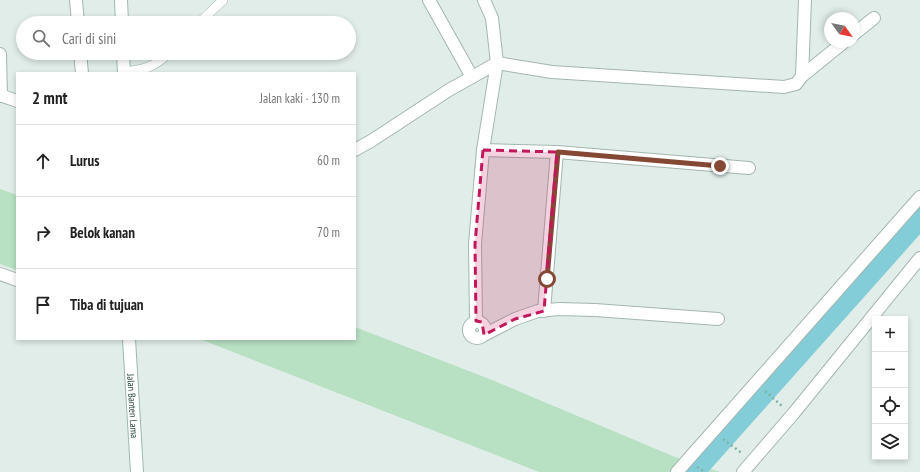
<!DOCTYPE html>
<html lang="id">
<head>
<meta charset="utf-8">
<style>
  body { margin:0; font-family:"PT Sans Narrow",sans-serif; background:#f2f2f2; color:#222 }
  .controls { position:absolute; right:12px; bottom:12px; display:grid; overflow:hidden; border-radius:0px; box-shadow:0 2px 6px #0003 }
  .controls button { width:36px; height:36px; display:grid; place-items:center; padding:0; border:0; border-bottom:1px solid #e0e0e0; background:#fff; color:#222; font:20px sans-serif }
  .compass { position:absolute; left:824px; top:12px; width:36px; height:36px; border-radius:50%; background:#fff; box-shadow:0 2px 6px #0003; rotate:123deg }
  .stop { position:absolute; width:12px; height:12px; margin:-9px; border:3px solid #854835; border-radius:50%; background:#fff }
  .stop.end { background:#854835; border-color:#fff; box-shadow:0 1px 4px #0008 }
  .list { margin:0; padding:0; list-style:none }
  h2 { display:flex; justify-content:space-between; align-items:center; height:52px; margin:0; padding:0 16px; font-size:17px }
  h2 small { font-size:13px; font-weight:400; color:#767676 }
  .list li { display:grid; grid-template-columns:26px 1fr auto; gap:12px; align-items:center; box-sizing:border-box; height:72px; padding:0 16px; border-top:1px solid #e0e0e0 }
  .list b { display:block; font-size:15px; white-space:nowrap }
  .list em { font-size:13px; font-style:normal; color:#767676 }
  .icon { flex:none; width:22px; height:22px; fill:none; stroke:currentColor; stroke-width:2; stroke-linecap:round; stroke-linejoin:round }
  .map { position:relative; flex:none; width:920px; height:472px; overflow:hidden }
  .search { position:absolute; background:#fff; box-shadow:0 2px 6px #0003; left:16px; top:16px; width:340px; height:44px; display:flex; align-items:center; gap:10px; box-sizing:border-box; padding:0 14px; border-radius:22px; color:#767676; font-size:15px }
  .panel { position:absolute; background:#fff; box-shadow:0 2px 6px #0003; left:16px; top:72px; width:340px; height:268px; border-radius:0px }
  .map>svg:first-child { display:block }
  .green { fill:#b7e1c2 }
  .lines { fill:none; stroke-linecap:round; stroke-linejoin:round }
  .river { stroke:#83cdd9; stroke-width:27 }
  .lane-casing { stroke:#a3b6af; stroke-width:10 }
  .street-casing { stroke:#a3b6af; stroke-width:14 }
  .secondary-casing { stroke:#9ebab0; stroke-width:14 }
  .path { stroke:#7eb5a2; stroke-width:2.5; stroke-dasharray:2 3; stroke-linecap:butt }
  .lane { stroke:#fff; stroke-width:9 }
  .street { stroke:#fff; stroke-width:12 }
  .secondary { stroke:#fff; stroke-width:12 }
  .route { stroke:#854835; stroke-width:5 }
  .marked { fill:#c2185b; fill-opacity:0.2; stroke:#c2185b; stroke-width:3; stroke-dasharray:8 5; stroke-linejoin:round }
  .labels { text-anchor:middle; stroke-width:4; stroke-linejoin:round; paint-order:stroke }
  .street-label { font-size:10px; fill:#1f4037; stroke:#f2f9f6 }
</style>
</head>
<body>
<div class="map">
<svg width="920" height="472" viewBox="0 0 920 472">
  <rect width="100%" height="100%" fill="#e1ede8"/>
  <g class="green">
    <path d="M0 189 17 195V270L0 264Z"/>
    <path d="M355 327 492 380 675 457 720 472H539L200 339H355Z"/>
  </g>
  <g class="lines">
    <path class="river" d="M690 472 920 214"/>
    <defs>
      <g id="lane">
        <path d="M199 23 223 0"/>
        <path d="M124 72C144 70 154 67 169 53"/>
      </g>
      <g id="street">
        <path d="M76 0 78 23"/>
        <path d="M429 0 472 77"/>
        <path d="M484 0 492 18 497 63 552 72 784 87 796 84 802 76 844 42"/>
        <path d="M854 34 874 18"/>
        <path d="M80 53 82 73"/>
        <path d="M0 54 1 96"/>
        <path d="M802 76 805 0"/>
        <path d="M0 95 17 101"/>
        <path d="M355 150 371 141 449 90 497 63"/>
        <path d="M483 150 557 152 544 311"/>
        <path d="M557 152 749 168"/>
        <path d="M0 274 17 280"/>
        <path d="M476 321 475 244 483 150 497 63"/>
        <circle cx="477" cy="330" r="8"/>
        <path d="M484 335 515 319 538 311 559 309 595 310 718 319"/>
        <path d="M677 472 920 197"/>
        <path d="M743 472 793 414 920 258"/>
      </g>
      <g id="secondary">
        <path d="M121 0 122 23"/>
        <path d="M123 53 124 73"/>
        <path id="s1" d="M129 339 137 472"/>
      </g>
    </defs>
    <use href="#lane" class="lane-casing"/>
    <use href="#street" class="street-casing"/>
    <use href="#secondary" class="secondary-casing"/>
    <g class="path">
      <path d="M765 391 782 406"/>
      <path d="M723 439 743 454"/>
      <path d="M697 467 705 472"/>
    </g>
    <use href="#lane" class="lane"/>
    <use href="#street" class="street"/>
    <use href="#secondary" class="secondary"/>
  </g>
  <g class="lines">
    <path class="route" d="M547 279 558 152 720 166"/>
  </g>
  <path class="marked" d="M483 150 557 152 544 311 515 319 484 335 482 322 476 321 475 244Z"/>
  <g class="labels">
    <g class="street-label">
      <text dy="4" stroke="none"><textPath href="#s1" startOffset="67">Jalan Banten Lama</textPath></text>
    </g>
  </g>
</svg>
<div class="controls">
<button>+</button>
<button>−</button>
<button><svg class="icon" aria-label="locate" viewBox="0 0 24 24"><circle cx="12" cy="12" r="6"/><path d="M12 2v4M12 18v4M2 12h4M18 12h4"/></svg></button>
<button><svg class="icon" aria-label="layers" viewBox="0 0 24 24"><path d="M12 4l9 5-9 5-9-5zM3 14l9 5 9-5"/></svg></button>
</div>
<svg class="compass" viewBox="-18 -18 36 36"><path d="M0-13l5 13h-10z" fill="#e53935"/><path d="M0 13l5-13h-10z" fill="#767676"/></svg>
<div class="stop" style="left:547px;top:279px"></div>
<div class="stop end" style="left:720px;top:166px"></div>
<div class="search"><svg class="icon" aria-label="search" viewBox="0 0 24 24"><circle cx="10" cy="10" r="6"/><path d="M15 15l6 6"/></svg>Cari di sini</div>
<section class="panel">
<h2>2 mnt<small>Jalan kaki · 130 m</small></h2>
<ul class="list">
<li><svg class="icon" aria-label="ahead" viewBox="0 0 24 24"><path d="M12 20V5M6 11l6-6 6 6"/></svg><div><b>Lurus</b></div><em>60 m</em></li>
<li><svg class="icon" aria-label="right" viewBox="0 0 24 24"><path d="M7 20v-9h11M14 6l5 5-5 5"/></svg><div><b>Belok kanan</b></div><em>70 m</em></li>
<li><svg class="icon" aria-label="arrive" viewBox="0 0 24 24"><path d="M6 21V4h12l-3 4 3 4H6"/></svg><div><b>Tiba di tujuan</b></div></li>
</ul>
</section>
</div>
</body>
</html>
